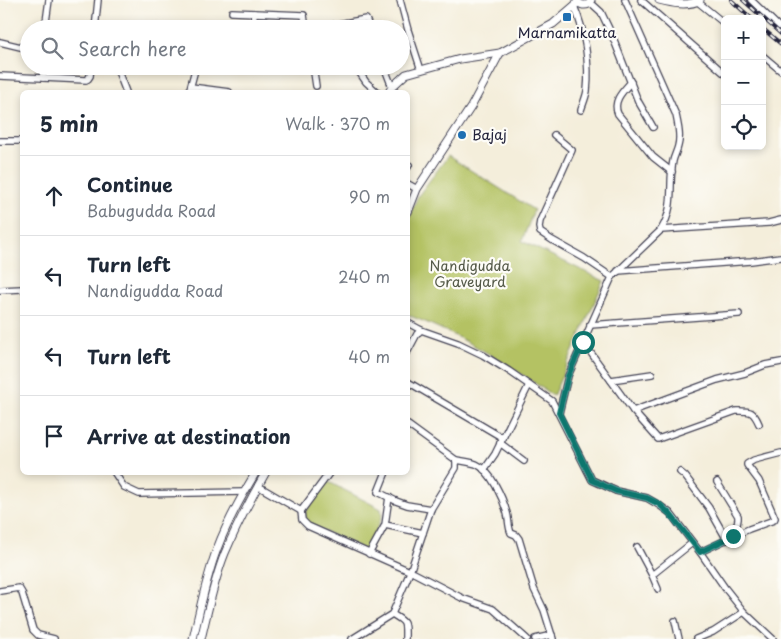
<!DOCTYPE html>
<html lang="en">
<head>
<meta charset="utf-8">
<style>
  body { margin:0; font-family:"Playpen Sans",sans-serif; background:#f2f2f3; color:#1f2937 }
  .controls { position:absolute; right:15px; top:15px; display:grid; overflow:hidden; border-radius:8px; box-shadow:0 2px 8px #0003 }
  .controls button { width:45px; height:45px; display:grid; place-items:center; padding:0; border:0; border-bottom:1px solid #e0e1e3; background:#fff; color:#1f2937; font:25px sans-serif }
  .stop { position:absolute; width:15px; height:15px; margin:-11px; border:4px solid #0f766e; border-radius:50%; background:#fff }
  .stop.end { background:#0f766e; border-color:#fff; box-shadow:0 1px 5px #0008 }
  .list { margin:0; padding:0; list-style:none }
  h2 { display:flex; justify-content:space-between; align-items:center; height:65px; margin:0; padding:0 20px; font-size:21px }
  h2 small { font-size:16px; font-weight:400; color:#747a83 }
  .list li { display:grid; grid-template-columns:32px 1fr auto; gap:15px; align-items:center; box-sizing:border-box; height:80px; padding:0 20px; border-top:1px solid #e0e1e3 }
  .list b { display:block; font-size:19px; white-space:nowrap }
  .list p { margin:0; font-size:16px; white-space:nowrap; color:#747a83 }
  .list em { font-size:16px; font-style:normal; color:#747a83 }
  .icon { flex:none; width:28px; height:28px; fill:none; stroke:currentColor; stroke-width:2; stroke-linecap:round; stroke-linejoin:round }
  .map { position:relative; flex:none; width:781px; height:639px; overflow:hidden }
  .search { position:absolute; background:#fff; box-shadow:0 2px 8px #0003; left:20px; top:20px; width:390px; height:55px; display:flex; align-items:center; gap:12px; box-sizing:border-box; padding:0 18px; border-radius:28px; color:#747a83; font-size:19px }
  .panel { position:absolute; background:#fff; box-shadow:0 2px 8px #0003; left:20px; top:90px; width:390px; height:385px; border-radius:8px }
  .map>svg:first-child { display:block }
  .green { fill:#b4c264; stroke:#6b7250 }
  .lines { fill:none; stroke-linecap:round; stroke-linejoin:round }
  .minor-casing { stroke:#424153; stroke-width:8 }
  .major-casing { stroke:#424153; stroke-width:9 }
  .minor { stroke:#fff; stroke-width:5.5 }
  .major { stroke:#fff; stroke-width:7 }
  .rail-casing { stroke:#22223b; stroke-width:4 }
  .rail { stroke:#fdfcf7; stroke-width:2; stroke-dasharray:5.5; stroke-linecap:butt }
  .route { stroke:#0f766e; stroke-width:6 }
  .poi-dot { fill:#1f6fb2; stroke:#fdfcf7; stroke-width:2 }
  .labels { text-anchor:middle; stroke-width:4.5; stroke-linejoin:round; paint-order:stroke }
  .poi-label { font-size:14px; fill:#22223b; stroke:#fdfcf7 }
  .park-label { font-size:14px; fill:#555a49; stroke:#fdfcf7 }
</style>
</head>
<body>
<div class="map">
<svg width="781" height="639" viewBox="0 0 781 639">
  <rect width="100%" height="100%" fill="#fdfcf7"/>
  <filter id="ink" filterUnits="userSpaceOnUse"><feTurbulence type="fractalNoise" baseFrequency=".02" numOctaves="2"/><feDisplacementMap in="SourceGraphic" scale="10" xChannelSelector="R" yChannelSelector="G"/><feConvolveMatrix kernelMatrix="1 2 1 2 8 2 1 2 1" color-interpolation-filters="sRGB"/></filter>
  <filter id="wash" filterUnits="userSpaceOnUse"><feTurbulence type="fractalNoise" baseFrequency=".0096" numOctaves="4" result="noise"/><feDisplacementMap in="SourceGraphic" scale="20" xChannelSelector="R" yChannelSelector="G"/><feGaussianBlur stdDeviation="1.12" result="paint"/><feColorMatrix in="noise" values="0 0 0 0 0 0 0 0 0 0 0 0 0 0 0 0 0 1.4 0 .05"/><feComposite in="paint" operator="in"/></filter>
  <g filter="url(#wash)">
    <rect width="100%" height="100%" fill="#f4eedb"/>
    <g class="green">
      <path d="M448 156 534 210 522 241 604 281 553 396C508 363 460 335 408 315V218L418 196Z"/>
      <path d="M327 481 381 509 382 516 369 549H362L307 523 305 513Z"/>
    </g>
  </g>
  <g filter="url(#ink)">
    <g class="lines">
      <defs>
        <g id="minor">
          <path d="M400 0 408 30 421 70"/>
          <path d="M641 0 725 74"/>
          <path d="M751 0 781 29"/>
          <path d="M590 2 601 12 612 35 638 101 653 127"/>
          <path d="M698 2 725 24"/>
          <path d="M574 6C585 31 590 64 587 91 586 97 583 104 581 110"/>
          <path d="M232 12 304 15 306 29"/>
          <path d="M45 29 49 0"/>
          <path d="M95 29 98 0"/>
          <path d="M253 29 254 13"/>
          <path d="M311 29 366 19 370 29"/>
          <path d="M0 42 29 49"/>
          <path d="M762 55 781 71"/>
          <path d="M42 66 43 78"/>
          <path d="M116 66 126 92"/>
          <path d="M276 66V68"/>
          <path d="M313 66 316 86"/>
          <path d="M355 66 366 82 377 92"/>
          <path d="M384 66 392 87"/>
          <path d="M250 67V66"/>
          <path d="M0 76 86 80 88 79 90 76 91 66"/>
          <path d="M631 82C623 91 612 101 618 114L653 157 672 172"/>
          <path d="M191 87 229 92"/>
          <path d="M189 92 196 66"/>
          <path d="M554 135 572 150 540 221 539 227 540 232 552 240 584 258 612 277"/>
          <path d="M0 141H22"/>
          <path d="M408 167 409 165"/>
          <path d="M408 184 417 189"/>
          <path d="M661 230 769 223 781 220"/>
          <path d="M618 271 751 261 781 257"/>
          <path d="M0 290 22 289"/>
          <path d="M408 323 421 330 458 343 483 355 509 371 552 401 592 480 616 491 647 498 659 505 670 513 700 552 725 588 744 612 773 639"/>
          <path d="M590 325 739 314"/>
          <path d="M583 342 633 411 658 439 736 411C750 411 753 410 759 424"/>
          <path d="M408 351 417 334 421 330"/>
          <path d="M611 380 652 374"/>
          <path d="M408 382 503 438"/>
          <path d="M633 411 717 380 745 373 765 365 781 362"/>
          <path d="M559 413 568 376 612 277 661 230C676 205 668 186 673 161 674 156 677 151 678 146 681 136 678 125 676 115L625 0"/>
          <path d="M500 443 524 461"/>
          <path d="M456 460C463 461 470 462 476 464 491 470 503 499 507 513 509 520 508 526 511 533L516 535 519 539 534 589 544 610 553 639"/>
          <path d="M484 470 495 454 529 385"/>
          <path d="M114 472 124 487 139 494 244 492"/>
          <path d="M330 472 301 511 302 520 308 526 414 573 462 598 493 609 527 639"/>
          <path d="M386 472 378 492 396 501 407 505 431 509"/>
          <path d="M680 472 685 476 709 508 727 540"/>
          <path d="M717 482 738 516V519L735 535"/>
          <path d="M258 486 301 511"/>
          <path d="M385 525 423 533"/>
          <path d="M637 547 652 575 692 543"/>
          <path d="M700 552 749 529 774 520 775 518 759 481 747 465V464L754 460 781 453"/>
          <path d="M369 554 385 525 389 497"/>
          <path d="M652 575 658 589"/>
          <path d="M0 591 19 588 22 593 33 630 38 635 54 639"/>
          <path d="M392 614C407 623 405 622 405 639"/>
          <path d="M675 621 679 639"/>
          <path d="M352 639 392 614 410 572 431 509 456 468V460L408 425"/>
          <path d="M535 639 552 635"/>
          <path d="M696 639 713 632 744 612"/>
        </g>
        <g id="major">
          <path d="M577 0C579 5 584 6 589 4L591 0"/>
          <path d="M659 0C671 3 688 7 700 0"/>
          <path d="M389 92 392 87 406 74 460 59 500 53 553 24 574 6 578 2"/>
          <path d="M408 212 417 189 471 107 500 53"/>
          <path d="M193 639C200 609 206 578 217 549 227 522 241 497 256 472"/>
          <path d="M201 639C208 610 214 580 225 553 237 525 251 498 266 472"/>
        </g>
      </defs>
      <use href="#minor" class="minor-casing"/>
      <use href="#major" class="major-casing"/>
      <use href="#minor" class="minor"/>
      <use href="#major" class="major"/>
      <defs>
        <g id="rail">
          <path d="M731 0 752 19"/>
          <path d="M743 0 781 34"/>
          <path d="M762 28 781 44"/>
        </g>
      </defs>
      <use href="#rail" class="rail-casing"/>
      <use href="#rail" class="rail"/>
    </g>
  </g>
  <g class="lines" filter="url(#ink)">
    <path class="route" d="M583 342 568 376 559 413 592 480 616 491 647 498 659 504 670 514 700 552 733 536"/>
  </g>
  <g class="poi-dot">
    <rect x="562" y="12" width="10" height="10" rx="2.5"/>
    <circle cx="462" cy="135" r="5"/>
  </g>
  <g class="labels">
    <g class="poi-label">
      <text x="567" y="38">Marnamikatta</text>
      <text x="472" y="140" text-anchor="start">Bajaj</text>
    </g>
    <g class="park-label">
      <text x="470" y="271">Nandigudda<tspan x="470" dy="16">Graveyard</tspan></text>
    </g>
  </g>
</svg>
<div class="controls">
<button>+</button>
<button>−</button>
<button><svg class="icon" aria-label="locate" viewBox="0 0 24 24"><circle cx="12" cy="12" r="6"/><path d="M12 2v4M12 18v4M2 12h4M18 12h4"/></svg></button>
</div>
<div class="stop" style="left:583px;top:342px"></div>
<div class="stop end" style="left:733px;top:536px"></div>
<div class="search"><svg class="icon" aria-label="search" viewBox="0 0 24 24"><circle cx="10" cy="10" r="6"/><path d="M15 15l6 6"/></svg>Search here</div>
<section class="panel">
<h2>5 min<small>Walk · 370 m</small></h2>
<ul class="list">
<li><svg class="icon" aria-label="ahead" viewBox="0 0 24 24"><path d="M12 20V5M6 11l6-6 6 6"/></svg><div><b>Continue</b><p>Babugudda Road</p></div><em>90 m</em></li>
<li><svg class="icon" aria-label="left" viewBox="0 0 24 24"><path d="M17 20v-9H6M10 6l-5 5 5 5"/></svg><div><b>Turn left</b><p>Nandigudda Road</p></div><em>240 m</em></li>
<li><svg class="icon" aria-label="left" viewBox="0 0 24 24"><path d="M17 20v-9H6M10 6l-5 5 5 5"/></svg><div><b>Turn left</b></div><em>40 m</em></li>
<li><svg class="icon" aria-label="arrive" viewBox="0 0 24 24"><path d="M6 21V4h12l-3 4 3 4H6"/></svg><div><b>Arrive at destination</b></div></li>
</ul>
</section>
</div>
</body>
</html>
